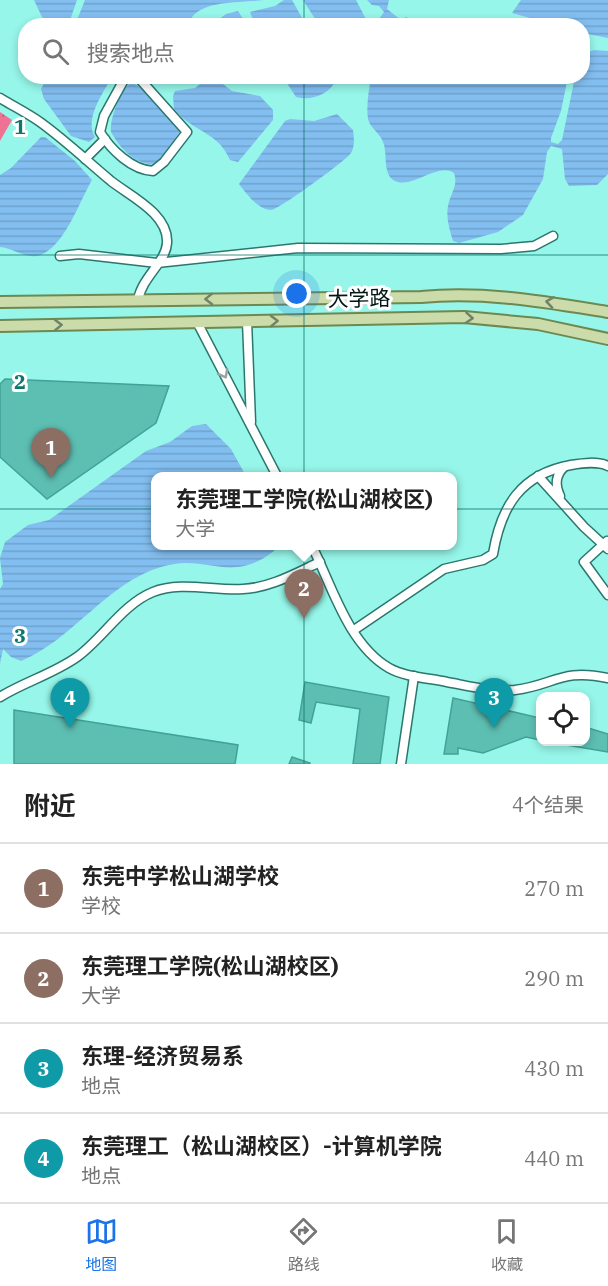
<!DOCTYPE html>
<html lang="zh">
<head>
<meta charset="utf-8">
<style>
  body { margin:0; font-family:"IBM Plex Serif","Noto Sans SC",serif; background:#f2f2f2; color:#222 }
  .controls { position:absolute; right:18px; bottom:18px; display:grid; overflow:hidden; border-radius:12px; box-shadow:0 3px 9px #0003 }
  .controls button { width:54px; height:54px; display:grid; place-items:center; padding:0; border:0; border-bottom:2px solid #e0e0e0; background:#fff; color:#222; font:30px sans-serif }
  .you { position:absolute; left:297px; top:294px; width:21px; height:21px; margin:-15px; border:4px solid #fff; border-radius:50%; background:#1a73e8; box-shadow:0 0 0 9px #1a73e833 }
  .badge { display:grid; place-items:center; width:39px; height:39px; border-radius:50%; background:#1a73e8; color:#fff; font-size:20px; font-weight:700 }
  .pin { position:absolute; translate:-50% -50px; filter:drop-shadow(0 2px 3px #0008) }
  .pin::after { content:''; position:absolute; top:32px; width:21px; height:18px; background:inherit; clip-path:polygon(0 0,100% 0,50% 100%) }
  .popup { position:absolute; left:151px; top:472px; width:306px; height:78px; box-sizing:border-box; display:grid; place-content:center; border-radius:12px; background:#fff; filter:drop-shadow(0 2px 4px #0005); font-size:20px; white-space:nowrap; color:#767676 }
  .popup b { font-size:22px; color:#222 }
  .popup::after { content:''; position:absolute; left:50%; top:100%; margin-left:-12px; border:12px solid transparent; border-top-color:#fff }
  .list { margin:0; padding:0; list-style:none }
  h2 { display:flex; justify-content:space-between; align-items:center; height:78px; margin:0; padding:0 24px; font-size:26px }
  h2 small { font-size:20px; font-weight:400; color:#767676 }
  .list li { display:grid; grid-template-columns:39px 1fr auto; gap:18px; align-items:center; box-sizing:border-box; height:90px; padding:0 24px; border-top:2px solid #e0e0e0 }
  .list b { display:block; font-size:22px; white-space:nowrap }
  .list p { margin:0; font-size:20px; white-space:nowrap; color:#767676 }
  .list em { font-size:20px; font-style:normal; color:#767676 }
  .icon { flex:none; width:33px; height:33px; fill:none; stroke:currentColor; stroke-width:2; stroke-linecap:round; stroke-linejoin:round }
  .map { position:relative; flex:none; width:608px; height:764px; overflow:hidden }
  .search { position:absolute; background:#fff; box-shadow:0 3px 9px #0003; left:18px; right:18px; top:18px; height:66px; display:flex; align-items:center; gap:15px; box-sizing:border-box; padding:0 21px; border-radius:24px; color:#767676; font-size:22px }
  .sheet { height:438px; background:#fff }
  nav { display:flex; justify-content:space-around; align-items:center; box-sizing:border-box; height:84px; border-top:2px solid #e0e0e0; background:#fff; font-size:16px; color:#767676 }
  nav a { display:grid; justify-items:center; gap:3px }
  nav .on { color:#1a73e8 }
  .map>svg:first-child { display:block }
  .forest { fill:url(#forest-crowns) }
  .water { fill:url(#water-rules) }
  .building { fill:#5dbeb2; stroke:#40a398; stroke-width:1.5 }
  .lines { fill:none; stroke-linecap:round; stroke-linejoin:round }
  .minor-casing { stroke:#2b776e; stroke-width:11 }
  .major-casing { stroke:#6d8850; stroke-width:14 }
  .minor { stroke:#fff; stroke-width:8 }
  .major { stroke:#cbdcaa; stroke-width:10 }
  .oneway { stroke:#708366 }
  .oneway2 { stroke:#99a2a1 }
  .grid { fill:none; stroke:#0f766e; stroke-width:1.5; stroke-opacity:0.55 }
  .labels { text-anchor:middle; stroke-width:6; stroke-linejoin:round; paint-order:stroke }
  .street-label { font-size:21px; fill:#001714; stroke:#fff }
  .grid-label { font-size:20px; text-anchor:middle; font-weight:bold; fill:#0f766e; stroke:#fff; stroke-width:6; stroke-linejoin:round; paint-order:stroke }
</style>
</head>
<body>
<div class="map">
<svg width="608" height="764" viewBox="0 0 608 764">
  <defs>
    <pattern id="forest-crowns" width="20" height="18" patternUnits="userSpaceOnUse" patternTransform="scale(1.5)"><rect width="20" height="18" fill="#ef7294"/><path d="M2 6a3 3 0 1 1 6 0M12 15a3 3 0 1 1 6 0" fill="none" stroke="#bf5d78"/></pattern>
    <pattern id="water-rules" width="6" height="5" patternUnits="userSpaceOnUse" patternTransform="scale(1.5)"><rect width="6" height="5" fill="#83bef0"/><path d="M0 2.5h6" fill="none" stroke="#6fa3cd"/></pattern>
  </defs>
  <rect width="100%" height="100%" fill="#96f6e9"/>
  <path class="forest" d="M0 112 12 120 0 141Z"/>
  <g class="water">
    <path d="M34 0H77L68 26 50 25 42 17Z"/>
    <path d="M85 0H263C240 3 206 0 192 17L194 25H180L165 21 153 25H75Z"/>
    <path d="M284 0H292L306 25H255L250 12 275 6Z"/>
    <path d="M303 0H356L369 25H319Z"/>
    <path d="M367 0H389L387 9 401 20 406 17 410 19 406 25H397L393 19 382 21 379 19 384 12 379 6 372 5Z"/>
    <path d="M521 0H608V38L583 33 582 26 555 25 512 13Z"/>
    <path d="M238 11 247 25H211L226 14Z"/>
    <path d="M594 50 608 51V174L597 185 569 186 565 179 562 149 551 146 547 152 543 179 523 215 498 232 459 243 453 241C449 228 445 215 449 202 452 191 458 185 454 173 437 162 414 189 395 181 382 175 388 153 383 142 380 133 370 128 368 119 366 105 369 90 371 77H568L561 111 551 138V142L558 144 562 140 575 77 582 76 583 54Z"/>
    <path d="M48 76 112 77C103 93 84 119 95 137L89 142 71 136 44 99 41 89Z"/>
    <path d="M209 77H214L232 91 260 96 273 110V120L238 162 230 160C218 131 192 132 174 109L173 96 175 91 195 88Z"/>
    <path d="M283 77H334L336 80C329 95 311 101 296 97Z"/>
    <path d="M131 82 143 89 181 130 162 158 154 165C134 163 121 150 111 132 109 119 121 90 131 82Z"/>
    <path d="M337 114 353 130C354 138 355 146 351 153 347 160 277 211 271 210 258 210 246 193 239 184L285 121 290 119 314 121Z"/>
    <path d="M41 137H45L75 161 92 180C80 200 63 251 37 256 25 258 12 248 0 247V175L11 168Z"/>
    <path d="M206 424 231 449 246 476H156V546H275L274 551C229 586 207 552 161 567 105 584 74 639 21 661L11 657 3 649 0 664V589L3 584 0 558 5 542 28 525 49 520 146 451 170 442 192 426Z"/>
  </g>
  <g class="building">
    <path d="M5 379 169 386 156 423 47 499 0 457V384Z"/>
    <path d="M305 682 389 697 380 764H353L360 709 316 702 311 723 299 720Z"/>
    <path d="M453 698 540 718V740L526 737 483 753 458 748V754H444Z"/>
    <path d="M14 710 238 745 235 764H14Z"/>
    <path d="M585 727 608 734V752L567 745V741H585Z"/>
    <path d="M292 757 310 763V764H289Z"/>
  </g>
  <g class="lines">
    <defs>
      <g id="minor">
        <path d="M126 76 104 116 100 132C111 150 132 170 153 171L164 162 187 132 137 76"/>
        <path d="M0 98C13 106 27 113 40 122 65 140 87 161 111 181 130 196 169 214 167 243 166 262 142 277 138 300"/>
        <path d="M85 159 105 139"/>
        <path d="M60 256 79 254 157 263 298 248 501 249 534 246 553 236"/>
        <path d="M247 321 251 422"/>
        <path d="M197 322 277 476"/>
        <path d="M538 476 584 527 608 549"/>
        <path d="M560 496C555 485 555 476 564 467"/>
        <path d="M607 541 584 562 608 595"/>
        <path d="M312 546C332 586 348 644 389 668 405 677 428 678 447 682 469 686 492 692 515 690 555 685 561 668 608 678"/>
        <path d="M354 630 444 569 483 560 493 554C501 506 521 474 571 465 583 463 597 461 608 466"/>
        <path d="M0 697C24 682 53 674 77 657 103 638 123 604 153 592 180 581 214 591 243 589 270 588 296 573 320 562"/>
        <path d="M401 764 414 676"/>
      </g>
      <g id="major">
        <path d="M0 302 421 297C485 291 545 302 608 312"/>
        <path d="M0 326 464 317 538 324 608 339"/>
      </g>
    </defs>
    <use href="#minor" class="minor-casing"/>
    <use href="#major" class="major-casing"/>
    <use href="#minor" class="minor"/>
    <use href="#major" class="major"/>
  </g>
  <defs><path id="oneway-chevron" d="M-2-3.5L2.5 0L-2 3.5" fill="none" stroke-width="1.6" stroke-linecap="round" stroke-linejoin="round" transform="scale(1.5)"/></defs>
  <g class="oneway">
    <use href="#oneway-chevron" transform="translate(209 299) rotate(179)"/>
    <use href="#oneway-chevron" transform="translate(550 302) rotate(-171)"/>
    <use href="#oneway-chevron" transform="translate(469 318) rotate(4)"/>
    <use href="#oneway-chevron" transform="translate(274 321) rotate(-1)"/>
    <use href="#oneway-chevron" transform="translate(58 325) rotate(-1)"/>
  </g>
  <use class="oneway2" href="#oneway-chevron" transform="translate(224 374) rotate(62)"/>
  <path class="grid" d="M304 0V26M304 76V764M0 255H608M0 509H608"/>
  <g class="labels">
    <g class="street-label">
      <text transform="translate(359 299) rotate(-1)" y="7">大学路</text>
    </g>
  </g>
  <g class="grid-label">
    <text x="20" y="134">1</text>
    <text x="20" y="389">2</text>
    <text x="20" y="643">3</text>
  </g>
</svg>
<div class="controls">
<button><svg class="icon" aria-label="locate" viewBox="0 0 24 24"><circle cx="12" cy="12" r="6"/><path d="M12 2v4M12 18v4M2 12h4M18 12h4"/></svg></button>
</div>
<div class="you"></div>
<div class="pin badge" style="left:51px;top:478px;background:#8d6e63">1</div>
<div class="pin badge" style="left:304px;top:619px;background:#8d6e63">2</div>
<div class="popup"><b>东莞理工学院(松山湖校区)</b>大学</div>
<div class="pin badge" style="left:494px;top:728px;background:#0f9aa8">3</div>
<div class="pin badge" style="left:70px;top:728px;background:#0f9aa8">4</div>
<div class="search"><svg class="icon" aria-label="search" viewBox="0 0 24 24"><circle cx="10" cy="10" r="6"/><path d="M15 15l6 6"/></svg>搜索地点</div>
</div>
<section class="sheet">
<h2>附近<small>4个结果</small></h2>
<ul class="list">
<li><span class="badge" style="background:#8d6e63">1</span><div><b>东莞中学松山湖学校</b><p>学校</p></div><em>270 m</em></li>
<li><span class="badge" style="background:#8d6e63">2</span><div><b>东莞理工学院(松山湖校区)</b><p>大学</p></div><em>290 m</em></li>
<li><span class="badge" style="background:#0f9aa8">3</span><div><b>东理-经济贸易系</b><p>地点</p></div><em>430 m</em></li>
<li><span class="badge" style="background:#0f9aa8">4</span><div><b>东莞理工（松山湖校区）-计算机学院</b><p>地点</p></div><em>440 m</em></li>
</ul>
</section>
<nav>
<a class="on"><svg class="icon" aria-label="map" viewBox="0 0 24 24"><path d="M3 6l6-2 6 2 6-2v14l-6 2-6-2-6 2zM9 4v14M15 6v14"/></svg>地图</a>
<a><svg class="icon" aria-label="directions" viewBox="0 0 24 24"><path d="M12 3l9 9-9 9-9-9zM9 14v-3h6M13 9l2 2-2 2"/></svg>路线</a>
<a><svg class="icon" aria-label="saved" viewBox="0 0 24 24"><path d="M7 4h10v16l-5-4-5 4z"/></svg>收藏</a>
</nav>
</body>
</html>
